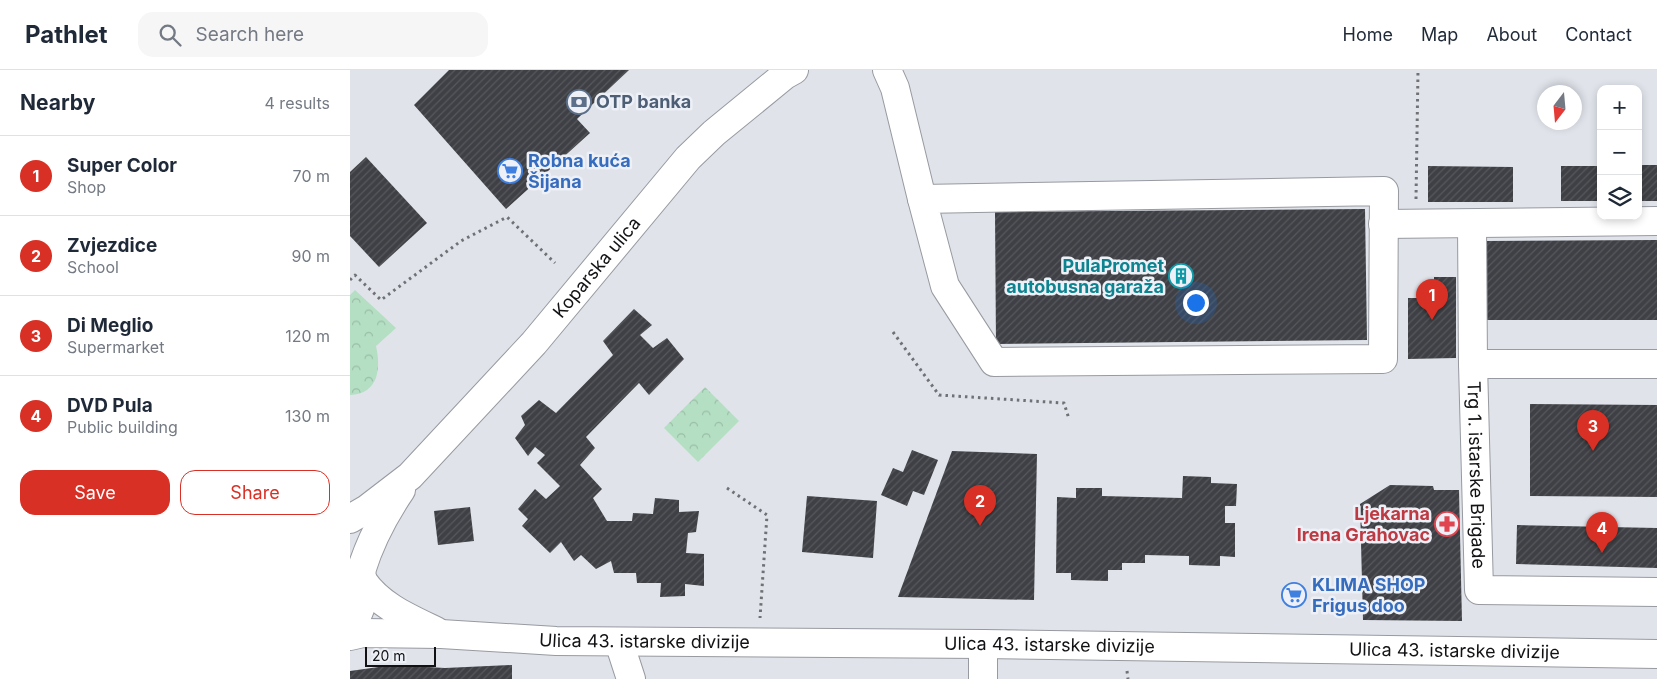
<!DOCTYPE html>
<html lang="en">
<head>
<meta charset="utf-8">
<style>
  body { margin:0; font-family:Inter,sans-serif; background:#f6f6f7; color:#1f2937 }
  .controls { position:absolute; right:15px; top:15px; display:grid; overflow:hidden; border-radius:10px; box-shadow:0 2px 8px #0003 }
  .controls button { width:45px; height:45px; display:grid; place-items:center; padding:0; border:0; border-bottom:1px solid #e0e1e3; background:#fff; color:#1f2937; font:25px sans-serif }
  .compass { position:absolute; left:1187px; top:15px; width:45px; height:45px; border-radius:50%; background:#fff; box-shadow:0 2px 8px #0003; rotate:196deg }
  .scale { position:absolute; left:15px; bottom:12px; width:71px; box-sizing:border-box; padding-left:5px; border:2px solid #121215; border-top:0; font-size:14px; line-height:18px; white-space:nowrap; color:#121215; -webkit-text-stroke:4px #edf0f7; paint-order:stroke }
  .you { position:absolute; left:845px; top:232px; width:18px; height:18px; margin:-12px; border:4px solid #fff; border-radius:50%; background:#1a73e8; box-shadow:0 0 0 8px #1a73e833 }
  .badge { display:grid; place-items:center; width:32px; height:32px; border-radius:50%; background:#d93025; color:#fff; font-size:16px; font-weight:700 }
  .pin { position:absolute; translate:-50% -41px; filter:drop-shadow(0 1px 2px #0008) }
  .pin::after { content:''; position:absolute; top:26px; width:18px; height:15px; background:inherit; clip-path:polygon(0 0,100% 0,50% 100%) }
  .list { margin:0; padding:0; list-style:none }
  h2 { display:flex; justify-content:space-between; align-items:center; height:65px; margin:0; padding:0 20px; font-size:21px }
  h2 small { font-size:16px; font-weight:400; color:#747a83 }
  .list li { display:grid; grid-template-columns:32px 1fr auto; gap:15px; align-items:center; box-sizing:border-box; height:80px; padding:0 20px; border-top:1px solid #e0e1e3 }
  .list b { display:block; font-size:19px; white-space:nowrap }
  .list p { margin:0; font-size:16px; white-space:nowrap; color:#747a83 }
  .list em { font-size:16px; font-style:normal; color:#747a83 }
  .actions { display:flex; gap:10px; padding:15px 20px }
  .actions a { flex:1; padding:11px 0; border:1px solid #d93025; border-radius:15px; text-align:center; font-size:18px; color:#d93025 }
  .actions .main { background:#d93025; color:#fff }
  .icon { flex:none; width:28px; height:28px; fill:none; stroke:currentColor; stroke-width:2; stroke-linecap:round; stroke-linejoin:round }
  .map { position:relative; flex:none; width:1307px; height:609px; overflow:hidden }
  header { display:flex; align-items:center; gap:30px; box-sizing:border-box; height:70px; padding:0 25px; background:#fff; border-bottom:1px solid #e0e1e3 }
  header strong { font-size:24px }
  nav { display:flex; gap:28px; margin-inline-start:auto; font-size:18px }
  .search { width:350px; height:45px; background:#f6f6f7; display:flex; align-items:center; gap:12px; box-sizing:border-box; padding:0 18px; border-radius:15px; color:#747a83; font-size:19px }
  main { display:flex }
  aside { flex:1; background:#fff }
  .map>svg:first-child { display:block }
  .park { fill:url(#park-crowns) }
  .building { fill:url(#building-hatch) }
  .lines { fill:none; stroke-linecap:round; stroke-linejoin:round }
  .minor-casing { stroke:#979aa0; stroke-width:30 }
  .major-casing { stroke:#979aa0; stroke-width:30 }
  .path { stroke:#6f7175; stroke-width:3; stroke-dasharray:2.5 4; stroke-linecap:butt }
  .minor { stroke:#fff; stroke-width:28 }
  .major { stroke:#fff; stroke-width:28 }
  .labels { text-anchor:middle; stroke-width:5; stroke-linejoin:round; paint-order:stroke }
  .service-label { font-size:18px; font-weight:bold; fill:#4e5e75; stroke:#edf0f7; text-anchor:start }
  .shop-label { font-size:18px; font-weight:bold; fill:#366cbe; stroke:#edf0f7; text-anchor:start }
  .culture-label { font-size:18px; font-weight:bold; fill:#0d838f; stroke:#edf0f7; text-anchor:end }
  .street-label { font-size:18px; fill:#121215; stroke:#edf0f7 }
  .health-label { font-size:18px; font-weight:bold; fill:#be3a42; stroke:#edf0f7; text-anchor:end }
</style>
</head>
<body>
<header>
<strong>Pathlet</strong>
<div class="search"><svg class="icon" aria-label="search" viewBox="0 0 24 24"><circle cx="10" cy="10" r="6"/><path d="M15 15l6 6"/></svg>Search here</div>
<nav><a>Home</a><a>Map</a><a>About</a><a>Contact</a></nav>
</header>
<main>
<aside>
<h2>Nearby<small>4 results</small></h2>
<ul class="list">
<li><span class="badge">1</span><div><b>Super Color</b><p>Shop</p></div><em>70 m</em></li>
<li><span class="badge">2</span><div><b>Zvjezdice</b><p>School</p></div><em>90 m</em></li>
<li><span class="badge">3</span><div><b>Di Meglio</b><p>Supermarket</p></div><em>120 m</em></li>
<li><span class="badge">4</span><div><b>DVD Pula</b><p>Public building</p></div><em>130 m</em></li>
</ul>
<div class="actions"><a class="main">Save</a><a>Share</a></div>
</aside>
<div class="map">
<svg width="1307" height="609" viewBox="0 0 1307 609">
  <defs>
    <pattern id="park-crowns" width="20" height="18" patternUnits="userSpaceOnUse" patternTransform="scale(1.25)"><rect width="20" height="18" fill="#b4dfc3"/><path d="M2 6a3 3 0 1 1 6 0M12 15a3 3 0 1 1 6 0" fill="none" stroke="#9abea7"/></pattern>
    <pattern id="building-hatch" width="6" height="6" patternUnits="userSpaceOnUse" patternTransform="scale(1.25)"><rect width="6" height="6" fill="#3e4045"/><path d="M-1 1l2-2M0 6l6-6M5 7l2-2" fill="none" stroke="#56585c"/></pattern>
  </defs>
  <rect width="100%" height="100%" fill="#e0e3ea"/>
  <g class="park">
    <path d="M5 220 46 258 26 276C31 298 29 324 0 325V225Z"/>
    <path d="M355 317 389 351 348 392 314 358Z"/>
  </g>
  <g class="building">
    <path d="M99 0H279L227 49 240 63 156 139 64 35Z"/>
    <path d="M16 87 77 153 29 197 0 166V102Z"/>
    <rect x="1288" y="95" width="19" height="36"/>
    <path d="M1078 96 1163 97V132H1078Z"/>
    <rect x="1211" y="96" width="40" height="35"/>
    <path d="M1015 139 1017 270 646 274 645 142Z"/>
    <path d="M1307 170V250H1136V171Z"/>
    <path d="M1084 207H1106V288L1058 289V228H1084Z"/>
    <path d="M284 239 302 255 290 265 303 278 317 268 334 289 299 325 289 313 236 367 245 378 230 395 252 419 243 428 257 451H282L283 443 303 444 305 428 329 430V442L349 441 346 462 338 463 336 483 354 484V516L335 514V526L310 527 311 513H287L286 503H264L261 491 246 499 231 485 224 491 211 472 200 483 172 456 178 449 168 439 185 419 196 429 210 416 187 393 195 385 185 377 178 386 165 368 175 355 171 346 189 330 206 343 263 285 253 271Z"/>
    <path d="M1180 334 1307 335V427L1180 426Z"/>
    <path d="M562 380 588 390 574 425 563 421 557 436 531 425 543 398 553 402Z"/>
    <path d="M602 381 687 384 684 530 548 527Z"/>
    <path d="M833 406 861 407V413L887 414 886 436H875V453H885V487L870 486V496L839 495V486L795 485V493H772V500H758V511L721 510V503H706L707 427 726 428V418H752V426L832 428Z"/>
    <path d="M1040 415 1083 416 1084 420H1109L1112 551 1013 550 1010 434Z"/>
    <path d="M457 426 527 431 523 488 452 482Z"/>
    <path d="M120 437 124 471 88 475 84 441Z"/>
    <path d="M1167 455 1307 458V498L1166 494Z"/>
    <path d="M43 595 95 598 162 595V609H0V601Z"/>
  </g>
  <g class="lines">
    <defs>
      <g id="minor">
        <path d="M537 0 545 18 572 129"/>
        <path d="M1034 121 1033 289 644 292 595 216 572 129Z"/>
        <path d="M1033 154 1307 151"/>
        <path d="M1122 154 1123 294"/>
        <path id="s1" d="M1307 294H1123L1129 520 1307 522"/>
        <path d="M269 572 281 609"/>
        <path d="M633 609V574"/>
      </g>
      <g id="major">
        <path id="s2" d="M0 449 17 439 60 406 184 273 338 88 364 63 435 5 444 0"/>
        <path d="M11 501C20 472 34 445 51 420"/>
        <path d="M13 511C30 536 59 548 86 561"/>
        <path d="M0 556C13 540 16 522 11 502"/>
        <path id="s3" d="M0 566 13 563 91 564 206 571 633 574 1307 584"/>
      </g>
    </defs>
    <use href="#minor" class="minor-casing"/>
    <use href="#major" class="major-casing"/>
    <g class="path">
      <path d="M1066 129 1068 0"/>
      <path d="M0 210 5 205 31 230 111 171 157 147 205 193"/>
      <path d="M543 262 589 325 714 333 719 349"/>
      <path d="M377 418 417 445 410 548"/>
      <path d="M777 601 778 609"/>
    </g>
    <use href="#minor" class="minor"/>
    <use href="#major" class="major"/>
  </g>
  <defs>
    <symbol id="bank-ring" viewBox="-11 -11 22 22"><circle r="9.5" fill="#edf0f7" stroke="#5c6f8a" stroke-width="1.5"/><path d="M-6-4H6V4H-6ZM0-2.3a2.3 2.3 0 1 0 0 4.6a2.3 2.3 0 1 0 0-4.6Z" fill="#5c6f8a"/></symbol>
    <symbol id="supermarket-ring" viewBox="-11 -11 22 22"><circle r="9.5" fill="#edf0f7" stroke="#3f7fe0" stroke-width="1.5"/><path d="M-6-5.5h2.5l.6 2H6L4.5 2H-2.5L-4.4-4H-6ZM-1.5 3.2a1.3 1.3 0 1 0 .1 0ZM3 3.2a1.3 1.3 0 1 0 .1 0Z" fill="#3f7fe0"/></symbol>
    <symbol id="building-ring" viewBox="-11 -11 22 22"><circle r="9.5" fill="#edf0f7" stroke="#0f9aa8" stroke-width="1.5"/><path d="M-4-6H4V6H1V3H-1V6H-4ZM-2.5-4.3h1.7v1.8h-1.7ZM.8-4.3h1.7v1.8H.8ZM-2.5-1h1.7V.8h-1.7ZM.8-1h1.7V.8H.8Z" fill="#0f9aa8"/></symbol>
    <symbol id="pharmacy-ring" viewBox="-11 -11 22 22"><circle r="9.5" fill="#edf0f7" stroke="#e0444e" stroke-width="1.5"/><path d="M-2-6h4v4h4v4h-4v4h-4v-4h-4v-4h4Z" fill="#e0444e"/></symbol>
  </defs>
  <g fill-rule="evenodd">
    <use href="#bank-ring" x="215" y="18" width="28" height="28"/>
    <use href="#supermarket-ring" x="146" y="87" width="28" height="28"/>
    <use href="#building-ring" x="817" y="192" width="28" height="28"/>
    <use href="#pharmacy-ring" x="1083" y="440" width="28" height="28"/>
    <use href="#supermarket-ring" x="930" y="511" width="28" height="28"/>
  </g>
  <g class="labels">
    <g class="service-label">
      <text x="246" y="38">OTP banka</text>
    </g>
    <g class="shop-label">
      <text x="178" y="97">Robna kuća<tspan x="178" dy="21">Šijana</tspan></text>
      <text x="962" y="521">KLIMA SHOP<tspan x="962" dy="21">Frigus doo</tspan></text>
    </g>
    <g class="culture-label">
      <text x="814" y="202">PulaPromet<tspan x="814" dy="21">autobusna garaža</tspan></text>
    </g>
    <g class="street-label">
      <text dy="6" stroke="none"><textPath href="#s2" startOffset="354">Koparska ulica</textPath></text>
      <text dy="6" stroke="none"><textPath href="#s1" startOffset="295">Trg 1. istarske Brigade</textPath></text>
      <text dy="6" stroke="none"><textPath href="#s3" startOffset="295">Ulica 43. istarske divizije</textPath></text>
      <text dy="6" stroke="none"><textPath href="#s3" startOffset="700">Ulica 43. istarske divizije</textPath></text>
      <text dy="6" stroke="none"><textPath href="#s3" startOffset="1105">Ulica 43. istarske divizije</textPath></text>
    </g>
    <g class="health-label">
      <text x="1080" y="450">Ljekarna<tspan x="1080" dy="21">Irena Grahovac</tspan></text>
    </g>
  </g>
</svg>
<div class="controls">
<button>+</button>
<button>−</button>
<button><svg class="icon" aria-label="layers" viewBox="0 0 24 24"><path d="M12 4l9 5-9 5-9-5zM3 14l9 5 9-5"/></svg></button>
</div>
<svg class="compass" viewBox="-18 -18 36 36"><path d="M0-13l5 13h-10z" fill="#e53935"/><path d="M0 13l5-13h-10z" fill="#747a83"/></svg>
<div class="scale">20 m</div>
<div class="you"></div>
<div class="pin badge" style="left:1082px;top:250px">1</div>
<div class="pin badge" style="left:630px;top:456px">2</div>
<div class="pin badge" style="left:1243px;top:381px">3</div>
<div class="pin badge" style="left:1252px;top:483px">4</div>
</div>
</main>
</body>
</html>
